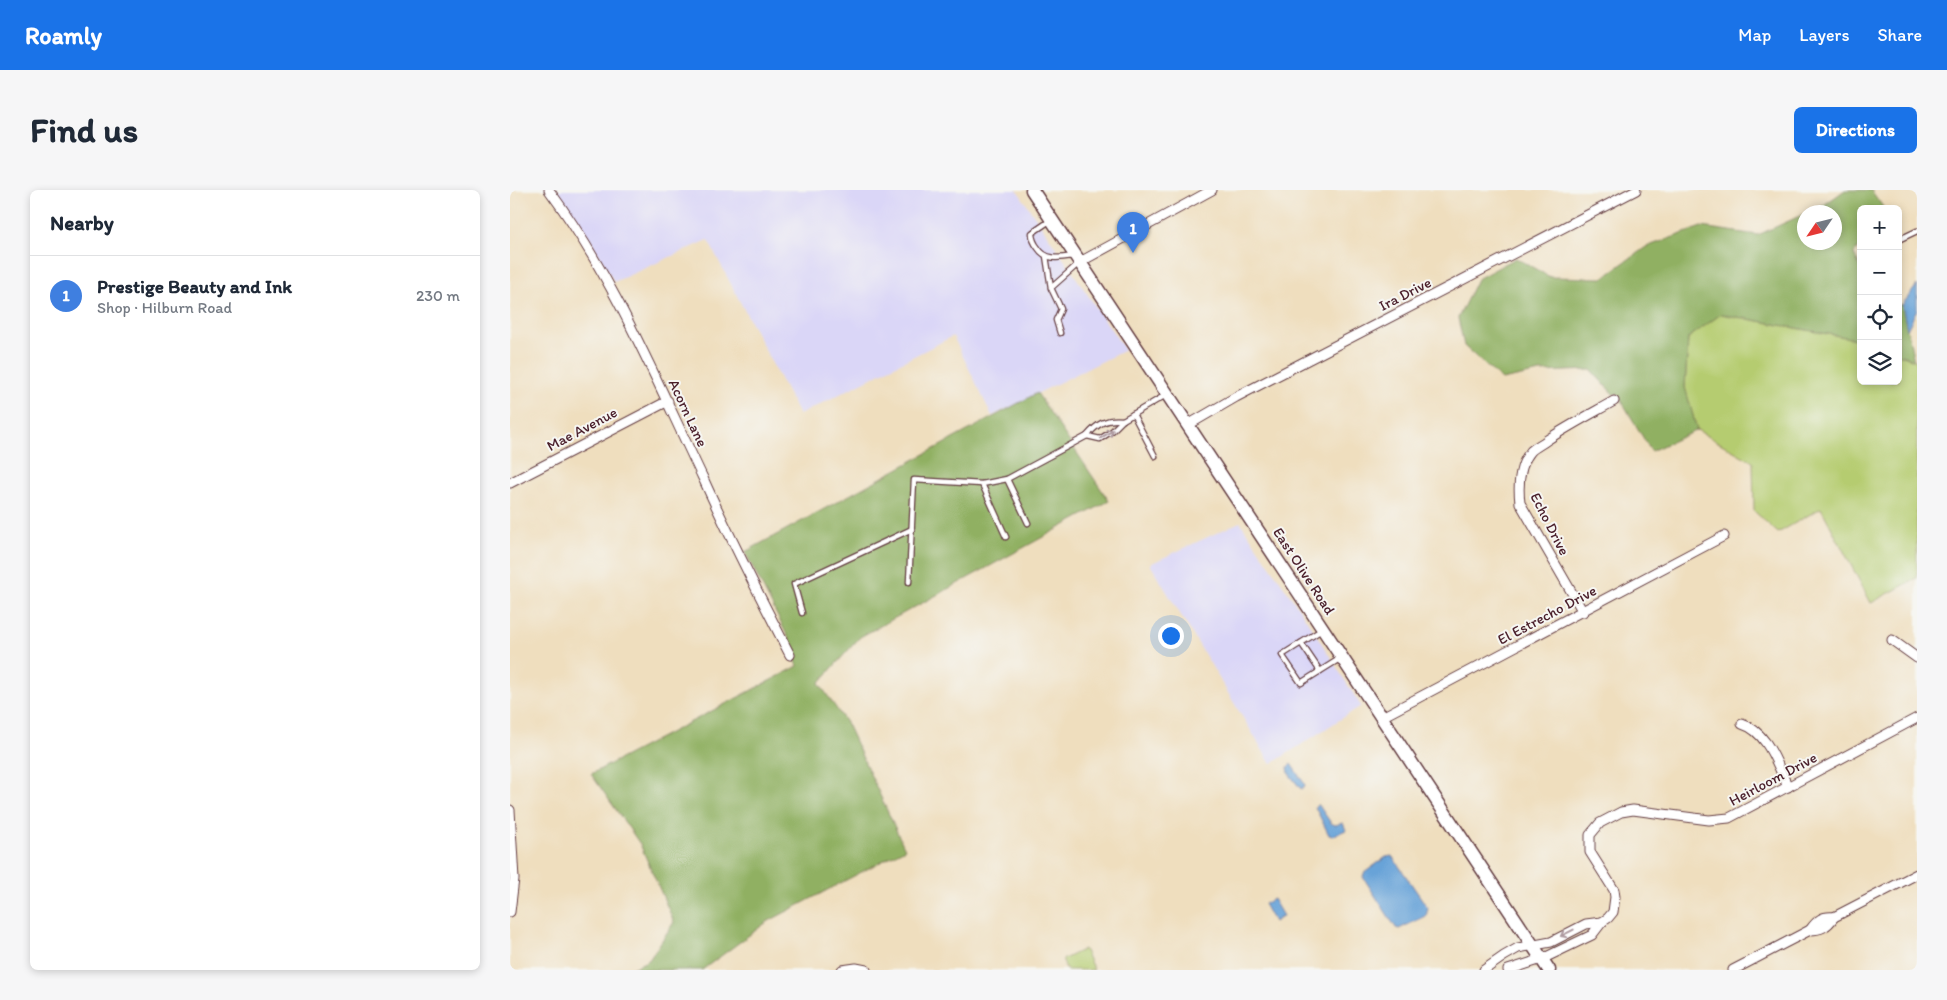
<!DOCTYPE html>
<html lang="en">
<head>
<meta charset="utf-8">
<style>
  body { margin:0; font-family:Itim,sans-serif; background:#f6f6f7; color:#1f2937 }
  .controls { position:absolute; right:15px; top:15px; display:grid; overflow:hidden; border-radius:8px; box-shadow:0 2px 8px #0003 }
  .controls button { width:45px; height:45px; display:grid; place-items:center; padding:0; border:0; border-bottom:1px solid #e0e1e3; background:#fff; color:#1f2937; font:25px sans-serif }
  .compass { position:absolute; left:1287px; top:15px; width:45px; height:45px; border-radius:50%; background:#fff; box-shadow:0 2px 8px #0003; rotate:235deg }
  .you { position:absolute; left:660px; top:445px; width:18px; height:18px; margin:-12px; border:4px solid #fff; border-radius:50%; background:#1a73e8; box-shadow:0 0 0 8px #1a73e833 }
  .badge { display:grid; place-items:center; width:32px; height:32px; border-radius:50%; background:#1a73e8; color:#fff; font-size:16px; font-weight:700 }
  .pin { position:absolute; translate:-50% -41px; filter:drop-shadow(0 1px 2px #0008) }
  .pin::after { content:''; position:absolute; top:26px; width:18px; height:15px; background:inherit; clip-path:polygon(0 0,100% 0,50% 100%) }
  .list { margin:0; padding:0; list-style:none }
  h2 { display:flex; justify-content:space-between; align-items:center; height:65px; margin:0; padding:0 20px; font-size:21px }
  h2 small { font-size:16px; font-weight:400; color:#747a83 }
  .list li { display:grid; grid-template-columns:32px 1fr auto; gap:15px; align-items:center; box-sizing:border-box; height:80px; padding:0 20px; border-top:1px solid #e0e1e3 }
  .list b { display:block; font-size:19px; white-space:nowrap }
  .list p { margin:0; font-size:16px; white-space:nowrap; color:#747a83 }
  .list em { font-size:16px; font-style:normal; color:#747a83 }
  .icon { flex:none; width:28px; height:28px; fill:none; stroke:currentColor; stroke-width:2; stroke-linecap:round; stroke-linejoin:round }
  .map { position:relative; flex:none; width:1407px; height:780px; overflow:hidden; border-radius:8px }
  header { display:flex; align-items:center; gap:30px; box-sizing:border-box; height:70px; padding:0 25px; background:#1a73e8; color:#fff }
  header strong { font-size:24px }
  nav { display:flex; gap:28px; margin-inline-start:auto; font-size:18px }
  .intro { display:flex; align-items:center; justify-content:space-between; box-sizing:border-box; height:120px; padding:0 30px }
  h1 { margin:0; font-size:35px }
  .button { padding:12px 22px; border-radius:8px; background:#1a73e8; color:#fff; font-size:18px; font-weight:700 }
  main { display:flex; gap:30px; padding:0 30px }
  aside { flex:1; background:#fff; border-radius:8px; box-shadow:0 2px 8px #0003 }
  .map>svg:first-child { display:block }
  .built { fill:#dad6f7 }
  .green { fill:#b5cc70; stroke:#80764e }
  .forest { fill:#90b062; stroke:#6d6846 }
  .water { fill:#67a3d8; stroke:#586182 }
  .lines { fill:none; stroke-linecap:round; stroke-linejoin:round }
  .lane-casing { stroke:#633c41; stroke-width:7 }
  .street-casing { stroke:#633c41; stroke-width:11 }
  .secondary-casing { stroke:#633c41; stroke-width:15 }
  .lane { stroke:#fff; stroke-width:4.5 }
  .street { stroke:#fff; stroke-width:9 }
  .secondary { stroke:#fff; stroke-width:12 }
  .oneway { stroke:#ae9aa0 }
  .labels { text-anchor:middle; stroke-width:4; stroke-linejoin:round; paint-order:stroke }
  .street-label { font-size:15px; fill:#4a1f2b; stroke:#f6f6f2 }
</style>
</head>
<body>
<header>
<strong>Roamly</strong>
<nav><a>Map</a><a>Layers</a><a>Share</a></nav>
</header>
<div class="intro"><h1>Find us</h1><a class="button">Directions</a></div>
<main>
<aside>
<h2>Nearby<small></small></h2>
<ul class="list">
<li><span class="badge" style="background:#3f7fe0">1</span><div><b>Prestige Beauty and Ink</b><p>Shop · Hilburn Road</p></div><em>230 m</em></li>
</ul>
</aside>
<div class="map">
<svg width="1407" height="780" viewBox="0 0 1407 780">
  <rect width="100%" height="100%" fill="#f6f6f2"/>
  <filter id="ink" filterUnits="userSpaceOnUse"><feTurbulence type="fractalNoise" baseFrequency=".02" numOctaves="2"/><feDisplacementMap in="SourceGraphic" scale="10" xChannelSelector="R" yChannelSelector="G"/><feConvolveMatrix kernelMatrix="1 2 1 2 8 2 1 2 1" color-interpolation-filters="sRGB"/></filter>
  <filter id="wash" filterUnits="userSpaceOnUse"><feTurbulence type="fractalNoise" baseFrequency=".0096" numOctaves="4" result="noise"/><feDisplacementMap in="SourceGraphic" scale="20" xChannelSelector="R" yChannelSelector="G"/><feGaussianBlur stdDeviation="1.12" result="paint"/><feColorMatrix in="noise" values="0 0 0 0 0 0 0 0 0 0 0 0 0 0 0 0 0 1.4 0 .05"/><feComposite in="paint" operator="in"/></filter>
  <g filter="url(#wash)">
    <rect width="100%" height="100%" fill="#efdebe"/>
    <g class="built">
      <path d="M47 0H507L615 160 482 226 443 146 289 225 198 50 104 92 78 46Z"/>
      <path d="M730 332 802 438 851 516 761 574 640 374Z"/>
    </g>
    <g class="green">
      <path d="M1211 124 1351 150V191H1388V164L1407 171V388L1361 413 1311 318 1268 343 1244 321 1243 272 1187 240 1175 198 1178 148Z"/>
      <path d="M574 759 584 780H557L552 770Z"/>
    </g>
    <g class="forest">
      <path d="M1335 0H1361L1373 17 1372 19H1351V53L1344 64 1351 79V150L1211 124 1178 148 1175 197 1187 240 1141 261 1107 203 1104 205 1081 180 1030 182 992 190 954 156 948 128 967 89 1006 68 1040 87 1092 88 1136 57 1191 37 1248 45 1294 24V52H1324V22H1298L1311 17Z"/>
      <path d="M1388 114 1392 115 1404 170 1388 164Z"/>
      <path d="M527 203 599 311 350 447 309 493 337 534 395 659 257 732 192 780H118L139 770 164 732 130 654 81 584 288 476 285 469 288 467 235 362Z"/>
    </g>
    <g class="water">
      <path d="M1407 95V119L1397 140 1392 115Z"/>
      <path d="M781 574 794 593 795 596 791 599 779 584 778 577Z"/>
      <path d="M808 614 821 633 825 635 833 633 836 640 822 646 819 645 805 617Z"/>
      <path d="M882 666 918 718 916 726 889 739 886 738 853 687 854 683 876 667Z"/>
      <path d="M763 709 773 726 764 732 754 714Z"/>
    </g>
  </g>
  <g filter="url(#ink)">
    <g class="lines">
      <defs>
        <g id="lane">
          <path d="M541 30 522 43C522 49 524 53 528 58 536 71 550 68 564 66"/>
          <path d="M1388 50 1407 41"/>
          <path d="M536 66 541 98"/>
          <path d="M550 143 546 130 551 119 541 98 568 74"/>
          <path d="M623 224 645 266"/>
          <path d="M577 246 590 249 602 241 613 230 656 205"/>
          <path d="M497 289 518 333"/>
          <path d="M472 294 496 347"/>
          <path d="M399 392 404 290 472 294 497 289 577 246C587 234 596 228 613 230"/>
          <path d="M292 423 284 394 402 339"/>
          <path d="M813 439 772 465 791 493 831 468"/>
          <path d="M791 453 810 481"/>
        </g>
        <g id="street">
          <path d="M39 0C104 88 146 190 193 288 220 348 250 407 280 465"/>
          <path d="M570 72 702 0"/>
          <path d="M678 235 726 207 1126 0"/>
          <path d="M0 293 158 211"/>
          <path d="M1073 422 1010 313C1008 296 1009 275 1021 261 1025 257 1032 254 1037 250 1058 236 1081 224 1104 211"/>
          <path d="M1382 450 1407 468"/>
          <path d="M872 527 1214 346"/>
          <path d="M1232 534C1258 542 1267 575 1278 597"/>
          <path d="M0 620 4 689 0 722"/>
          <path d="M1300 740C1311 740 1317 737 1324 727L1407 684"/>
          <path d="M332 780 346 778 356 780"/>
          <path d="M974 780 994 766 1008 758 1041 752 1076 734 1092 732"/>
          <path d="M998 780 1032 769 1082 745 1092 732 1098 728 1103 722 1105 707 1104 700 1080 662V645L1090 633 1111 622 1123 620 1199 630 1219 628 1407 528"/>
          <path d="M1223 780 1300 740C1307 730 1312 726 1324 727"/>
        </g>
        <path id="secondary" d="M522 0 1039 780"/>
      </defs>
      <use href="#lane" class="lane-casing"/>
      <use href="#street" class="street-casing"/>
      <use href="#secondary" class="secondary-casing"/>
      <use href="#lane" class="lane"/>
      <use href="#street" class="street"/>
      <use href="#secondary" class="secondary"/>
    </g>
    <defs><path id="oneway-shaft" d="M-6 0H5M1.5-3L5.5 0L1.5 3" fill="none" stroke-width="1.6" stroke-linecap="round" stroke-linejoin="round" transform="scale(1.25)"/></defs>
    <g class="oneway">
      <use href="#oneway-shaft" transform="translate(597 244) rotate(-33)"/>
      <use href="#oneway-shaft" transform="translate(1057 743) rotate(153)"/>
    </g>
  </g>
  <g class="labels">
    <g class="street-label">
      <text transform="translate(895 104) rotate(-27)" y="5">Ira Drive</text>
      <text transform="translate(178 223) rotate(65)" y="5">Acorn Lane</text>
      <text transform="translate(72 239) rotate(-28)" y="5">Mae Avenue</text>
      <text transform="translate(1040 334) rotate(63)" y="5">Echo Drive</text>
      <text transform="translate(794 381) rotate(57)" y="5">East Olive Road</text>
      <text transform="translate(1037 425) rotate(-28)" y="5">El Estrecho Drive</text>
      <text transform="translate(1263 589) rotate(-28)" y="5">Heirloom Drive</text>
    </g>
  </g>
</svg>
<div class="controls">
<button>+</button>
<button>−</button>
<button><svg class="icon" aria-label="locate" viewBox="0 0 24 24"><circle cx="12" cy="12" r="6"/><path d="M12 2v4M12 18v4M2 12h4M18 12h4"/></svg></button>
<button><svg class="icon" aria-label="layers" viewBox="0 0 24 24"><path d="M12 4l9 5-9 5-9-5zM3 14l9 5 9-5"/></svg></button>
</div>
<svg class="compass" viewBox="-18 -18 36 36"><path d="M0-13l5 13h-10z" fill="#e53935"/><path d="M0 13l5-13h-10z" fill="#747a83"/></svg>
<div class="you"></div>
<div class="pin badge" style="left:623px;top:63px;background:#3f7fe0">1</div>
</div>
</main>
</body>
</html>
